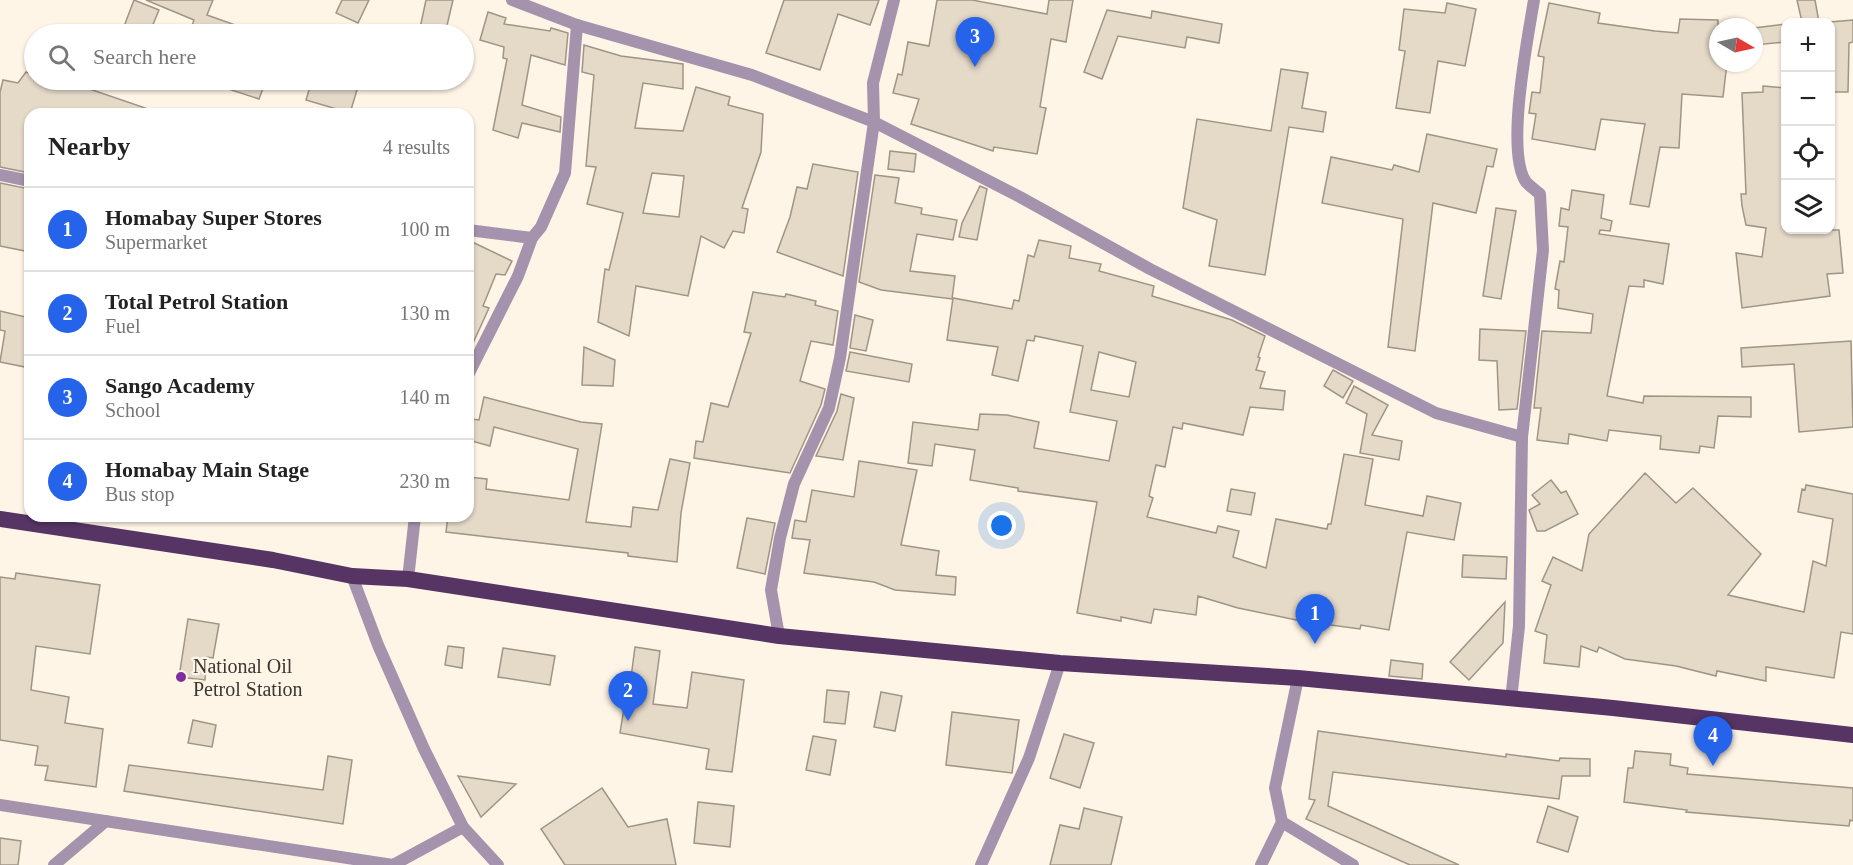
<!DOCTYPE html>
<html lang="en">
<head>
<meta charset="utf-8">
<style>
  body { margin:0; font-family:"Times New Roman",serif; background:#f6f6f6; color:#222 }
  .controls { position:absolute; right:18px; top:18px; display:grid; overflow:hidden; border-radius:12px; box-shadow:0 2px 4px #0004 }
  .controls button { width:54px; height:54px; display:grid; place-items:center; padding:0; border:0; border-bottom:2px solid #e0e0e0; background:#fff; color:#222; font:30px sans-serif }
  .compass { position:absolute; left:1709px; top:18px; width:54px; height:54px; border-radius:50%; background:#fff; box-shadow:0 2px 4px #0004; rotate:99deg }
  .you { position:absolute; left:1002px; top:526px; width:21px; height:21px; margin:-15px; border:4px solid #fff; border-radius:50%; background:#1a73e8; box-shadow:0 0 0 9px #1a73e833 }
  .badge { display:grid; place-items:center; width:39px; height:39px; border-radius:50%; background:#2563eb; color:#fff; font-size:20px; font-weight:700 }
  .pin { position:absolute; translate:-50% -50px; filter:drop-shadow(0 2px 3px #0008) }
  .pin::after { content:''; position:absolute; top:32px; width:21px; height:18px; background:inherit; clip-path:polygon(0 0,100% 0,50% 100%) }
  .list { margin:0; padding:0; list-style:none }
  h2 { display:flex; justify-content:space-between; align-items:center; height:78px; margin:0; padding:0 24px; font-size:26px }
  h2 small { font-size:20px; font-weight:400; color:#767676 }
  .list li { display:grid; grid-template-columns:39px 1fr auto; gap:18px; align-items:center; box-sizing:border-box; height:84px; padding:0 24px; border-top:2px solid #e0e0e0 }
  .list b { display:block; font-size:22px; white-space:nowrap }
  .list p { margin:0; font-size:20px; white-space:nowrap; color:#767676 }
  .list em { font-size:20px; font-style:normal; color:#767676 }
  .icon { flex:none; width:33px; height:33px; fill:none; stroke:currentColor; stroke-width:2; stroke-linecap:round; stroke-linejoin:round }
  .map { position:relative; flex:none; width:1853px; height:865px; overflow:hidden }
  .search { position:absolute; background:#fff; box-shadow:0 2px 4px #0004; left:24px; top:24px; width:450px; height:66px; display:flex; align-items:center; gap:15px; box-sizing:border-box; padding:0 21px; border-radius:33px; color:#767676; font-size:22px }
  .panel { position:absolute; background:#fff; box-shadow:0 2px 4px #0004; left:24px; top:108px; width:450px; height:414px; border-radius:18px }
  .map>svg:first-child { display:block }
  .building { fill:#e5d9c8; stroke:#a09585; stroke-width:1.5; fill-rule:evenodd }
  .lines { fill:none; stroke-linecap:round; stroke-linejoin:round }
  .minor { stroke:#a593ad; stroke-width:12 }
  .trunk { stroke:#563464; stroke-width:16 }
  .poi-dot { fill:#802e9e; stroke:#fef5e7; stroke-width:2 }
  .labels { text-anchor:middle; stroke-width:4.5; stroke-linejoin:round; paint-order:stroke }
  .poi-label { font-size:20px; fill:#3b362f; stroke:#fef5e7; text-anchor:start }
</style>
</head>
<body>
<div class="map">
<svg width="1853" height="865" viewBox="0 0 1853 865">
  <rect width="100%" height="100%" fill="#fef5e7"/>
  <g class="building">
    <path d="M134 0 159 10 149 34H138L123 29Z"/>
    <path d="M146 0H213L207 15 255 32V34H189L194 20Z"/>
    <path d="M342 0H369L358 23 336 13Z"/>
    <path d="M426 0H453L445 34 420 28Z"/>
    <path d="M784 0H879L870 25 838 14 820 70 766 53Z"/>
    <path d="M937 0H972L1047 14 1049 0H1073L1066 42 1051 39 1040 107 1046 108 1037 154 994 147 993 151 911 124 919 99 893 93 898 74 902 75 908 42 929 46Z"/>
    <path d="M1797 0H1815L1819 22H1802Z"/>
    <path d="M1447 3 1476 9 1465 66 1438 61 1430 113 1396 108 1405 51 1399 50 1404 9 1445 13Z"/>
    <path d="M1549 3 1600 13 1598 23 1655 31 1678 33 1680 19 1718 20V63H1727L1723 97 1682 94 1679 148 1660 147 1649 207 1630 204 1645 124 1601 119 1595 150 1532 139 1536 114 1529 113 1532 92 1540 93 1544 57 1538 56Z"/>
    <path d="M1107 10 1151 18 1152 11 1222 24 1219 43 1187 37 1185 48 1118 36 1102 79 1084 72Z"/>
    <path d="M488 12 506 18 504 24 550 31 551 28 568 33 565 65 531 55 522 105 561 117 560 132 522 123 518 138 493 130 507 59 503 58 504 47 480 40Z"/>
    <path d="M1853 20V42L1849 43 1848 92H1830V22Z"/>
    <path d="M1785 24V42L1754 45V28Z"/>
    <path d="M584 45 621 56 683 64V89L643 83 635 128 683 131 696 87 730 97 728 105 763 114 761 152 742 208 748 209 744 233 733 231 724 248 701 236 688 296 636 286 629 336 598 322 605 269 609 270 623 213 587 204 596 167 586 166 594 75 582 72ZM652 173 684 176 679 217 643 213Z"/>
    <path d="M1281 69 1308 73 1302 108 1326 112 1323 132 1289 127 1265 275 1209 266 1217 220 1183 208 1197 119 1271 131Z"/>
    <path d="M26 72 34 75V80H55L75 84 154 111V114H65L43 109 42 114H30V173L0 167V92L3 80 18 83Z"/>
    <path d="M210 80H266L259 99 210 83Z"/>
    <path d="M312 80H360L350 113 306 100Z"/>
    <path d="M1763 86 1785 88V230H1839L1843 273 1827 274 1830 296 1742 308 1736 253 1762 257 1766 228 1746 225 1742 206 1741 194H1746L1742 93 1763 92Z"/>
    <path d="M1427 134 1497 149 1493 167 1487 166 1476 213 1433 203 1415 351 1388 347 1403 219 1322 203 1331 157 1392 170 1394 165 1419 172Z"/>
    <path d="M890 151 916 154 914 172 888 169Z"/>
    <path d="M813 164 858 172 843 276 777 252 790 217 797 187 807 189Z"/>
    <path d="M875 175 899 178 895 203 922 208 921 214 957 220 953 240 917 234 910 271 955 276 952 299 881 290 859 282Z"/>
    <path d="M0 183 30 189V252L0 246Z"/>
    <path d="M980 186 987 189 977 240 959 237 962 223Z"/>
    <path d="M1572 190 1604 195 1601 218 1612 221 1610 231 1600 230 1599 234 1669 244 1663 284 1644 280V287L1629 286 1607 396 1643 403 1644 396 1751 397V417L1718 416 1714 448 1700 446 1699 453 1660 449 1661 436 1609 430 1607 441 1569 434 1568 444 1537 440 1541 408H1534L1542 331 1591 333 1593 314 1558 308 1559 290 1555 289 1560 261 1564 262 1568 227 1559 226 1561 208 1569 210Z"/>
    <path d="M1496 208 1516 211 1501 299 1483 296Z"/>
    <path d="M468 240 512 261 505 275 496 274 483 306 489 308 468 354Z"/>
    <path d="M1039 240 1071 246 1069 258 1101 264 1099 271 1154 286 1152 296 1232 320 1265 336 1258 357 1260 358 1256 370 1265 372 1260 388 1285 391 1283 410 1250 407 1243 435 1183 423 1182 429 1173 427 1165 467 1156 465 1149 496 1153 498 1147 517 1216 533 1218 526 1239 531 1233 557 1266 568 1276 519 1327 529 1328 524H1331L1344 454 1373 459 1365 505 1423 516 1427 496 1461 503 1454 540 1407 532 1389 630 1361 625 1360 629 1301 621 1238 608 1198 596 1196 615 1154 609 1151 623 1121 617V621L1077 613 1097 502 1018 491V488L970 480 975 450 935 444 932 466 908 463 913 422 978 430 980 414 1007 415 1039 422 1034 448 1109 461 1117 421 1070 412 1083 346 1035 336 1034 341 1027 340 1018 381 992 375 998 347 947 340 953 298 1012 309 1014 300 1019 301 1028 255 1034 257ZM1099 352 1136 362 1129 397 1091 390Z"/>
    <path d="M753 292 785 297 786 294 816 301 815 305 838 311 833 345 811 341 800 381 825 389 821 405 790 473 694 458 696 441 703 442 711 403 728 407 751 333 744 332Z"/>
    <path d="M0 311 30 318V347L25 367 0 362 5 331 0 330Z"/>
    <path d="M855 315 873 320 866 351 850 348Z"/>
    <path d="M1480 329 1526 331 1517 409 1499 410 1497 361 1479 360Z"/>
    <path d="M1851 341 1853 427 1799 432 1794 364 1742 367 1741 348Z"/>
    <path d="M584 347 615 360 613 386 582 385Z"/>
    <path d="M850 352 912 364 909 382 846 371Z"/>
    <path d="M1333 370 1353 381 1343 398 1324 386Z"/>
    <path d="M1354 386 1388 405 1372 435 1402 441 1399 460 1360 453 1367 414 1346 403Z"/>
    <path d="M841 394 854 398 843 460 816 456 837 411Z"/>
    <path d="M484 397 581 422 602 424 586 522 631 527 633 507 658 510 670 459 690 463 681 513 677 562 628 556V553L446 532 448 516H468V477L487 479 486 489 569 500 578 449 494 427 490 446 468 440 472 419 479 420Z"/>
    <path d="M859 461 917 470 901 545 939 551 936 575 956 577 955 595 895 590 874 582 804 573 810 540 792 538 795 520 806 522 812 490 854 497Z"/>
    <path d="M1645 473 1676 503 1693 488 1761 554 1728 595 1804 612 1813 561 1826 566 1833 519 1798 512 1802 489 1805 490 1806 485 1853 494V634L1841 632 1834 678 1766 667V681L1717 671 1716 676 1676 666 1625 659 1599 647 1597 652 1581 646 1579 667 1544 663 1547 635 1535 631 1551 585 1542 581 1553 557 1582 571 1589 534Z"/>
    <path d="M1551 480 1561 493 1566 491 1578 514 1545 531H1537L1529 510 1540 504 1532 495Z"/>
    <path d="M1231 489 1255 493 1251 515 1227 511Z"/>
    <path d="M747 518 775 523 765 574 737 568Z"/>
    <path d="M1463 555 1507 557 1506 579 1462 577Z"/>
    <path d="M16 573 100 585 90 654 36 646 31 690 69 697 65 723 103 729 96 787 45 780 48 766 35 765 38 746 0 740V577L15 579Z"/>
    <path d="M1505 602 1503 643 1469 680 1450 662Z"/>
    <path d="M188 619 219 624 213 658 207 657 205 680 179 677Z"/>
    <path d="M448 646 464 648 462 668 445 665Z"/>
    <path d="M635 647 660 651 653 704 687 708 692 672 744 680 732 772 706 769 709 749 620 733 624 708H627Z"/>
    <path d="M503 648 555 656 550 685 498 677Z"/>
    <path d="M1391 660 1423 664 1422 679 1389 676Z"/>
    <path d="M827 690 849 692 845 724 824 722Z"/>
    <path d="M881 692 902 696 895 731 874 727Z"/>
    <path d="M952 712 1019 720 1012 773 946 765Z"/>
    <path d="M193 720 216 725 212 747 188 743Z"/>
    <path d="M1318 731 1506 757V754L1559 761 1560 758 1590 759V776H1562L1559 799 1333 772 1328 806 1459 865H1410L1306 819 1315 800 1309 799Z"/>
    <path d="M1064 734 1094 743 1080 788 1050 778Z"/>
    <path d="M813 736 836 740 830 775 806 770Z"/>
    <path d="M1635 751 1671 754 1670 765 1688 768 1687 774 1853 788V821L1850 820 1849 826 1686 812 1687 810 1624 802 1628 768H1633Z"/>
    <path d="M328 756 352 760 343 824 124 791 129 765 323 790Z"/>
    <path d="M458 776 516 784 481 817Z"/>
    <path d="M602 788 628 827 667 819 676 865H565L541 829Z"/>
    <path d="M698 802 734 806 730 847 694 843Z"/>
    <path d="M1548 806 1578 817 1568 852 1537 842Z"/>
    <path d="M1084 808 1122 817 1111 865H1050L1060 825 1079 829Z"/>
    <path d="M0 838 21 841 18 865H0Z"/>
  </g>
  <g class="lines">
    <g class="minor">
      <path d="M512 0 577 25 752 75 874 122 1020 197 1150 269 1436 413 1522 437"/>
      <path d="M0 175 30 181"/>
      <path d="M468 230 532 238"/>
      <path d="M468 375 518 276 532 238 541 227 565 173 577 25"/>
      <path d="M352 576 378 645 424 749 463 827 498 865"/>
      <path d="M408 579 415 516"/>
      <path d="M779 636 771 590 780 538 794 484 829 408 840 358 874 122 873 83 894 0"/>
      <path d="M1298 678 1275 788 1282 822 1353 865"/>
      <path d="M1511 700 1519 626 1522 437 1543 250 1540 194C1535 190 1530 186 1526 182 1505 152 1528 37 1534 0"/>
      <path d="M0 805 393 865"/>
      <path d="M54 865 106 821"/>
      <path d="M393 865 463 827"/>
      <path d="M981 865 1029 758 1060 663"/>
      <path d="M1261 865 1282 822"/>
    </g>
    <path class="trunk" d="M0 519 273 560 352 576 408 579 779 636 1060 663 1298 678 1613 708 1853 735"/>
  </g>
  <circle class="poi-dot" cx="181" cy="677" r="6"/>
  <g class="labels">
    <g class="poi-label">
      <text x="193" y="673">National Oil<tspan x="193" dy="23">Petrol Station</tspan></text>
    </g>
  </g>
</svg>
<div class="controls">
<button>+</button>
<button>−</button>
<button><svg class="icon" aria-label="locate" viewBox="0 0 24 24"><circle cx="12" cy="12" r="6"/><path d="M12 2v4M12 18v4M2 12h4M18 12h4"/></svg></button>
<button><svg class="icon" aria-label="layers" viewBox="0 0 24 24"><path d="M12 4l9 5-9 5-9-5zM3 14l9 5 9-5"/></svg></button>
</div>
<svg class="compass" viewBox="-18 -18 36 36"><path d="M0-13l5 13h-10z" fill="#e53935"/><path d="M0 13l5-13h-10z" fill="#767676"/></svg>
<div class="you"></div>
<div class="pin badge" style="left:1315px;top:644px">1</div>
<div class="pin badge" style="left:628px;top:721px">2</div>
<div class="pin badge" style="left:975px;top:67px">3</div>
<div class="pin badge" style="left:1713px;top:766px">4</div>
<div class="search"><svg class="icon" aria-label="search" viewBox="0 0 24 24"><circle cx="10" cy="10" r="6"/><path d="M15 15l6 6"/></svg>Search here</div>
<section class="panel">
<h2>Nearby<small>4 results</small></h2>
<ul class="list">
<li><span class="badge">1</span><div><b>Homabay Super Stores</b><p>Supermarket</p></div><em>100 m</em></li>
<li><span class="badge">2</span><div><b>Total Petrol Station</b><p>Fuel</p></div><em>130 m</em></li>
<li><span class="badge">3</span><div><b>Sango Academy</b><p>School</p></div><em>140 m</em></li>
<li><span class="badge">4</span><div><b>Homabay Main Stage</b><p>Bus stop</p></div><em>230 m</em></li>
</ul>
</section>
</div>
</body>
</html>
